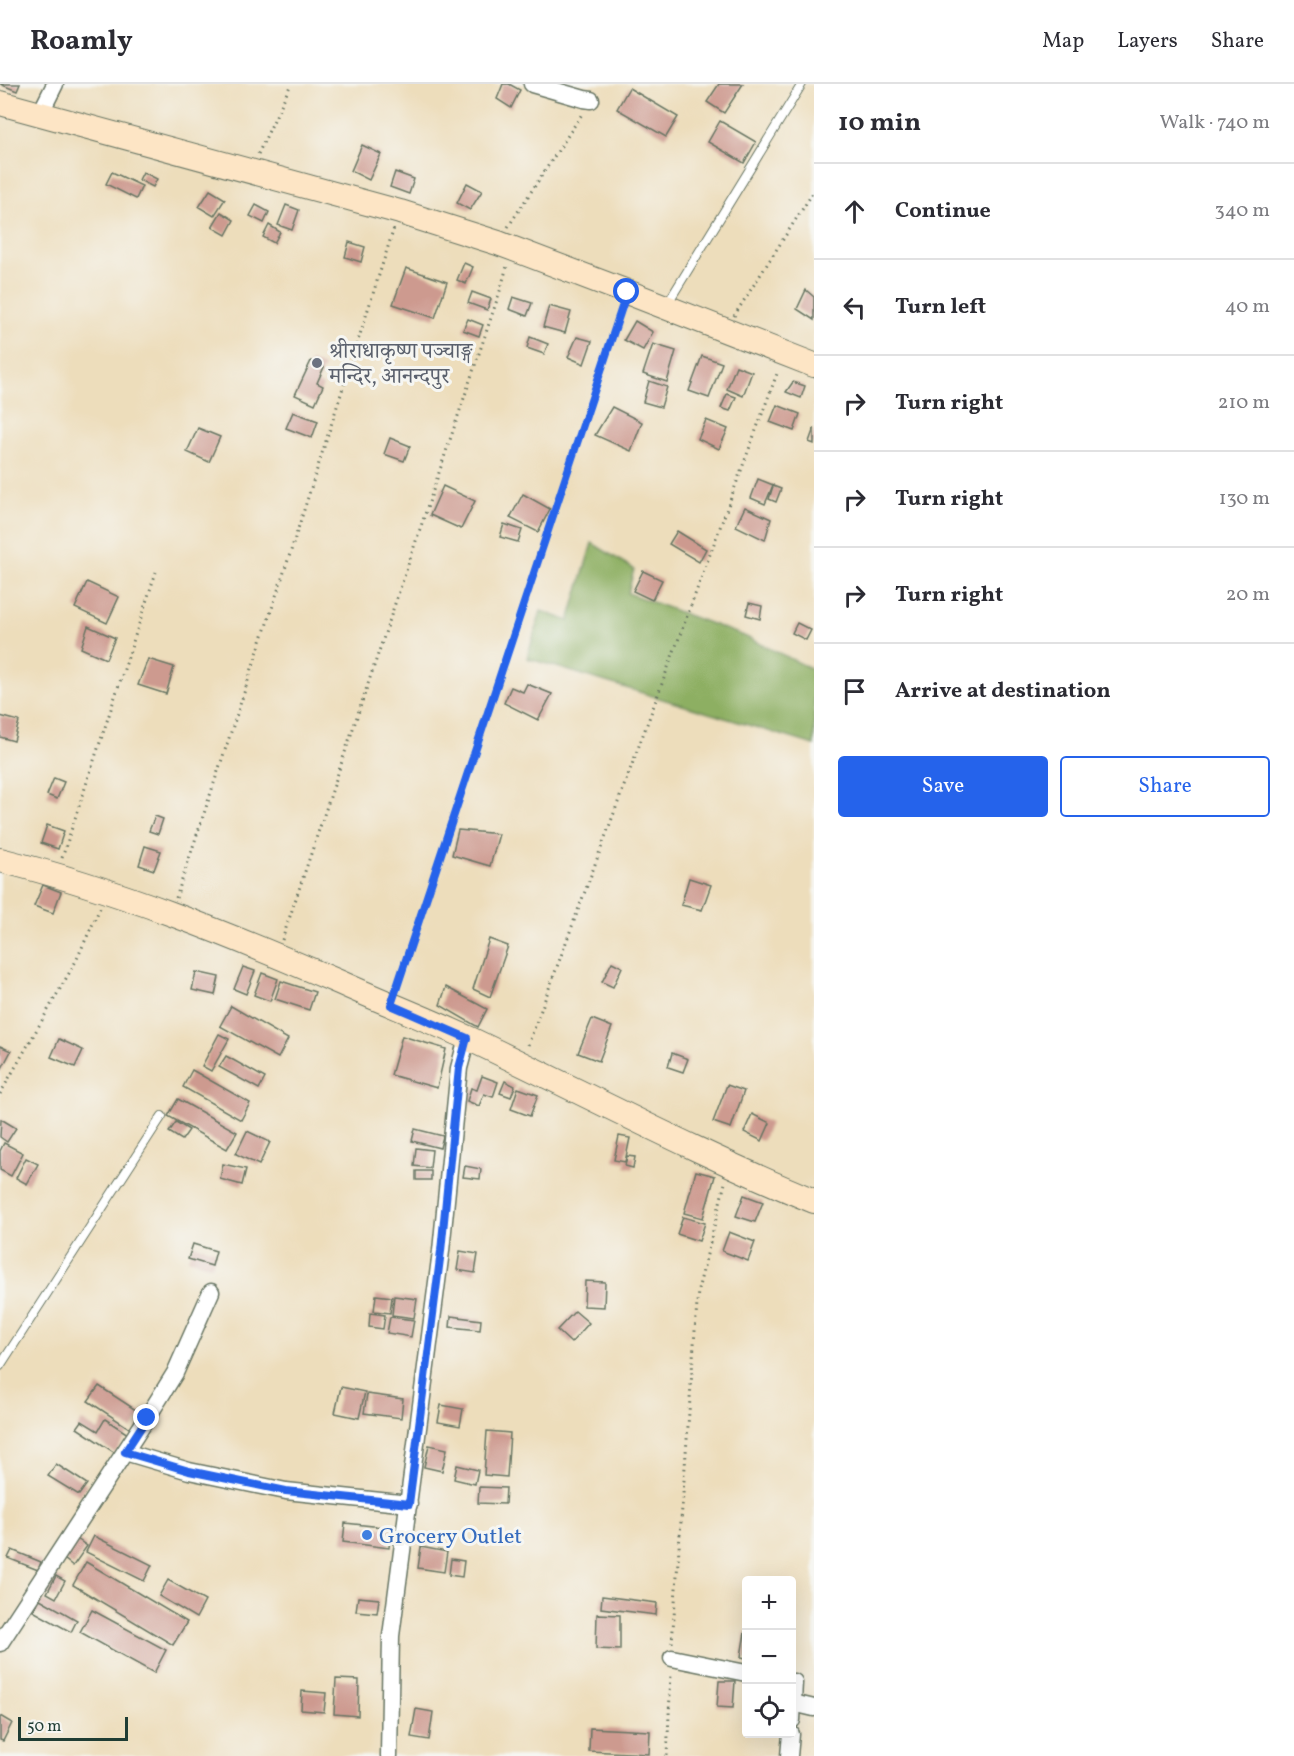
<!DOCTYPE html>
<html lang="en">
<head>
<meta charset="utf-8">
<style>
  body { margin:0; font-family:Vollkorn,"Noto Serif Devanagari",serif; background:#f2f2f3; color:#2b2b33 }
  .controls { position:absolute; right:18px; bottom:18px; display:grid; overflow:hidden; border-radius:6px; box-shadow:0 6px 24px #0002 }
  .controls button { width:54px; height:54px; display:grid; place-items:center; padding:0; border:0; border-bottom:2px solid #e1e1e2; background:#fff; color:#2b2b33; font:30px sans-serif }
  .scale { position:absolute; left:18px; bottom:15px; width:110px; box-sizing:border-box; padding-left:6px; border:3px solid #1f3d34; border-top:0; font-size:16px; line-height:21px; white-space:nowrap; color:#1f3d34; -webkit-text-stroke:4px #f6f6f2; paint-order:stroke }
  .stop { position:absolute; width:18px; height:18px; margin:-14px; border:4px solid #2563eb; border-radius:50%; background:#fff }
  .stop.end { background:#2563eb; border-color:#fff; box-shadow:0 2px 6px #0008 }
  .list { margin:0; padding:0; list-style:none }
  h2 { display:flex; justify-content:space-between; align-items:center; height:78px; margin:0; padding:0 24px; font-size:26px }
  h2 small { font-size:20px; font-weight:400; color:#7c7c81 }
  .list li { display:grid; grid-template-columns:39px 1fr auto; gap:18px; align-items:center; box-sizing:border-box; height:96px; padding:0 24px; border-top:2px solid #e1e1e2 }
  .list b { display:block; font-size:22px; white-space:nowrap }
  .list em { font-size:20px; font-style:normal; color:#7c7c81 }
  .actions { display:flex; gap:12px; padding:18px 24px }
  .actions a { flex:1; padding:14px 0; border:2px solid #2563eb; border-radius:6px; text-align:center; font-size:21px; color:#2563eb }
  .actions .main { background:#2563eb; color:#fff }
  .icon { flex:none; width:33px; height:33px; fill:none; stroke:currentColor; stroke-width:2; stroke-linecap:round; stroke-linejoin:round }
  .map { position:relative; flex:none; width:814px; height:1672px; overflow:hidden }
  header { display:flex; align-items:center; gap:36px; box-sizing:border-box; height:84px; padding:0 30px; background:#fff; border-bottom:2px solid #e1e1e2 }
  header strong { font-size:28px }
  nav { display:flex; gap:33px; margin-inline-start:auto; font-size:21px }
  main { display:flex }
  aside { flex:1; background:#fff }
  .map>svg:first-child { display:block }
  .forest { fill:#8daf62; stroke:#56764b; stroke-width:1.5 }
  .building { fill:#cd9a8f }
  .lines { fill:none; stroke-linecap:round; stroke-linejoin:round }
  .lane-casing { stroke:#677563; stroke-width:10 }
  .street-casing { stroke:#677563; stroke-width:19 }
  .secondary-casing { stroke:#677563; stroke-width:26 }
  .path { stroke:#677563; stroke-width:3; stroke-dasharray:1.5 4.5; stroke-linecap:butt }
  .lane { stroke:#fff; stroke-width:8 }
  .street { stroke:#fff; stroke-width:16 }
  .secondary { stroke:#fde5c5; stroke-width:24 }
  .route { stroke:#2563eb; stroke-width:8 }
  .worship-dot { fill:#6b7280; stroke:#f6f6f2; stroke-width:2 }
  .shop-dot { fill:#3f7fe0; stroke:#f6f6f2; stroke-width:2 }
  .labels { text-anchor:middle; stroke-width:6; stroke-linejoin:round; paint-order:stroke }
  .worship-label { font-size:22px; fill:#5b616d; stroke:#f6f6f2; text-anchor:start }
  .shop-label { font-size:22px; fill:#366cbe; stroke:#f6f6f2; text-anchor:start }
</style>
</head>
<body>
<header>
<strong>Roamly</strong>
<nav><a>Map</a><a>Layers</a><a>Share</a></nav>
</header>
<main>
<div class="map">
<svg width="814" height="1672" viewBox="0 0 814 1672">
  <rect width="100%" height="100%" fill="#f6f6f2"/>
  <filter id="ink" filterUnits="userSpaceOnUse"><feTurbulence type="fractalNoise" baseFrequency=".0167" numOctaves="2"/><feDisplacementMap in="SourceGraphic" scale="12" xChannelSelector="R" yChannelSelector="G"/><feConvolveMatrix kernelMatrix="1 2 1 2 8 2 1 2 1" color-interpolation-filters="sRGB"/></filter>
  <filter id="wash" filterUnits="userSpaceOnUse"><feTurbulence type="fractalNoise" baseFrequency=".008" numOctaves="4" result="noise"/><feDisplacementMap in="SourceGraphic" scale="24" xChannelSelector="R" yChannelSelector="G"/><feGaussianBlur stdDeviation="1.35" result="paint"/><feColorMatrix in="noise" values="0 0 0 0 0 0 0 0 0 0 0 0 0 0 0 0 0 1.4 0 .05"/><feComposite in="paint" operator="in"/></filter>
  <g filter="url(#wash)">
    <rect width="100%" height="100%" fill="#edddbb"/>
    <path class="forest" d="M592 459 634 485 628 509 744 552 814 586V661L527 574 541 527 569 537Z"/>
    <g id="blocks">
      <g class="building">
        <path d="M0 0H20L17 7Z"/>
        <path d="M503 0H509L520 6 511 24 497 15Z"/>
        <path d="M719 0H743L724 29 707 18Z"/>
        <path d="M629 4 678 33 666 53 617 25Z"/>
        <path d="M720 37 756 58 744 79 708 58Z"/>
        <path d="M362 61 381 70 369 96 351 87Z"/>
        <path d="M112 88 142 102 136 115 106 100Z"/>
        <path d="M143 88 157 95 153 103 139 96Z"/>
        <path d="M395 88 414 95 409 110 390 103Z"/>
        <path d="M467 99 482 107 470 126 457 119Z"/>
        <path d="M210 106 225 115 214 132 199 123Z"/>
        <path d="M256 121 269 128 264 139 250 132Z"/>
        <path d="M286 121 299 126 292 146 278 141Z"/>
        <path d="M221 128 234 136 226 151 212 143Z"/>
        <path d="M269 141 280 148 274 159 263 153Z"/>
        <path d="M349 158 365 163 361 178 345 173Z"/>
        <path d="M464 179 473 183 466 200 457 196Z"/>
        <path d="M406 184 447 198 435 234 393 220Z"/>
        <path d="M806 206 814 213V236L797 225Z"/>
        <path d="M472 208 491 215 487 226 468 219Z"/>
        <path d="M513 213 532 219 527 232 509 225Z"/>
        <path d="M549 222 571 228 565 249 543 243Z"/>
        <path d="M468 235 483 241 479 252 463 246Z"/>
        <path d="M635 237 653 248 643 266 624 256Z"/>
        <path d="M530 253 548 260 544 270 527 264Z"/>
        <path d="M577 253 592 257 584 280 568 273Z"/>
        <path d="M653 260 676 267 667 298 643 290Z"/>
        <path d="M702 272 722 279 709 314 689 307Z"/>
        <path d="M311 277 324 283 317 299 323 302 315 320 295 311Z"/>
        <path d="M736 282 752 288 743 312 727 305Z"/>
        <path d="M649 297 667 303 661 323 643 318Z"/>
        <path d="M793 298 805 302 801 314 786 308Z"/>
        <path d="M727 310 736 313 730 327 721 324Z"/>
        <path d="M777 321 800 330 794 347 770 338Z"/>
        <path d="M612 323 642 338 631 367 595 351Z"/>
        <path d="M293 328 318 337 312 354 286 344Z"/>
        <path d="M706 336 728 345 719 365 698 355Z"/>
        <path d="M198 344 220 353 209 378 187 368Z"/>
        <path d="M814 344V360L809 358Z"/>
        <path d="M390 354 410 362 404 377 384 370Z"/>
        <path d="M758 395 773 401 765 420 751 414Z"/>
        <path d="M443 402 475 417 461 445 430 431Z"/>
        <path d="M773 402 781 405 776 418 769 415Z"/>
        <path d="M523 410 550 425 538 448 510 434Z"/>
        <path d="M745 423 771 435 765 456 736 442Z"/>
        <path d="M504 440 522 446 518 458 500 453Z"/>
        <path d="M677 447 706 465 699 478 669 460Z"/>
        <path d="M643 487 662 496 652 516 633 507Z"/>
        <path d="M87 498 119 513 107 539 75 524Z"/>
        <path d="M749 519 762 522 760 535 746 531Z"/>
        <path d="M797 539 811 546 806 556 792 549Z"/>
        <path d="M88 542 115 554 106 575 81 564Z"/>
        <path d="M148 575 174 583 166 610 138 601Z"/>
        <path d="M527 600 552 610 538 636 504 619 511 603 523 608Z"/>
        <path d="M0 632 19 637 14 657 0 653Z"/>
        <path d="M54 694 64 698 57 715 47 711Z"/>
        <path d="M155 732 163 735 158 750 149 747Z"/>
        <path d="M47 741 64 747 58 765 41 759Z"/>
        <path d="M458 746 499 750 490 782 452 771Z"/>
        <path d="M145 762 161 767 154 786 139 781Z"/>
        <path d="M689 794 711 801 702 826 681 821Z"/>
        <path d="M43 801 61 808 53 829 34 822Z"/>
        <path d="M489 855 508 862 490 913 473 905Z"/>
        <path d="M612 878 622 883 613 903 602 898Z"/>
        <path d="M243 883 255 887 246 910 234 905Z"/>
        <path d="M196 888 219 893 215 911 192 906Z"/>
        <path d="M262 889 278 895 270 917 254 911Z"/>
        <path d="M281 897 315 908 309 926 275 915Z"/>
        <path d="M446 903 487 925 478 943 440 921Z"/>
        <path d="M231 922 288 955 278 974 220 942Z"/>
        <path d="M592 935 612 943 599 977 578 969Z"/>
        <path d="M219 950 229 955 211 987 202 982Z"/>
        <path d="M402 952 446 965 437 1004 391 991Z"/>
        <path d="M59 955 83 966 75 983 51 973Z"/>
        <path d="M0 962 11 967 0 988Z"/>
        <path d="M672 969 688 975 683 988 668 983Z"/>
        <path d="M226 972 265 994 259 1005 219 983Z"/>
        <path d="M192 986 250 1019 241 1036 183 1003Z"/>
        <path d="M482 992 498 998 493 1013 484 1010 479 1022 467 1017 471 1004 477 1006Z"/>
        <path d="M505 997 515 1002 511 1013 500 1009Z"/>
        <path d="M727 1001 744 1007 731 1044 713 1038Z"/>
        <path d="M518 1004 538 1011 530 1032 511 1025Z"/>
        <path d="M178 1015 237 1048 227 1065 168 1032Z"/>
        <path d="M752 1030 770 1039 762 1057 744 1048Z"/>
        <path d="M1 1035 16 1044 7 1058 0 1053Z"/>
        <path d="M176 1038 189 1046 182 1056 169 1048Z"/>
        <path d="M415 1045 443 1052 440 1064 412 1057Z"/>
        <path d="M247 1047 270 1058 259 1081 236 1070Z"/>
        <path d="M619 1052 630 1054 625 1078 614 1076Z"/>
        <path d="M4 1059 23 1069 11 1092 0 1086V1067Z"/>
        <path d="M416 1064 432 1066 430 1084 414 1082Z"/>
        <path d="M627 1072 635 1073 633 1084 625 1082Z"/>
        <path d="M26 1074 38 1080 27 1100 16 1094Z"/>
        <path d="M223 1080 246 1085 242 1101 220 1095Z"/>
        <path d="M465 1082 481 1085 480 1095 463 1093Z"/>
        <rect x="416" y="1087" width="15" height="9"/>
        <path d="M696 1087 715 1092 703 1134 684 1129Z"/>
        <path d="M744 1111 763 1118 755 1138 736 1132Z"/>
        <path d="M683 1133 705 1139 699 1157 677 1150Z"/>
        <path d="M729 1148 755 1158 748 1177 722 1167Z"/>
        <path d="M193 1160 216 1167 212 1182 188 1175Z"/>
        <path d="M460 1167 478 1170 475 1189 457 1186Z"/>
        <path d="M585 1197 605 1198 604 1223 584 1222Z"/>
        <path d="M376 1211 392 1213 390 1229 374 1227Z"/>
        <path d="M394 1212 417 1215 414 1234 392 1231Z"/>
        <path d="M575 1227 589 1239 571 1259 557 1246Z"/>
        <path d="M370 1229 385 1231 383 1245 369 1243Z"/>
        <path d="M451 1232 481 1236 480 1246 450 1243Z"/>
        <path d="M390 1233 414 1236 411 1253 387 1249Z"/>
        <path d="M99 1302 142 1330 132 1346 88 1317Z"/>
        <path d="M341 1303 365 1308 359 1334 335 1329Z"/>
        <path d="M367 1310 403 1315 401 1334 364 1329Z"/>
        <path d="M441 1321 463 1325 460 1342 438 1338Z"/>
        <path d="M105 1335 128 1350 115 1369 77 1344 82 1337 98 1347Z"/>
        <path d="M487 1347 510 1349 507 1393 484 1391Z"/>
        <path d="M429 1361 447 1365 442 1387 424 1383Z"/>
        <path d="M56 1380 87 1400 79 1411 48 1392Z"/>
        <path d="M457 1381 478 1386 475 1400 454 1395Z"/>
        <path d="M479 1403 506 1404 505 1420 478 1419Z"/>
        <path d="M345 1439 391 1444 389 1464 343 1458Z"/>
        <path d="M94 1452 152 1481 144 1497 86 1468Z"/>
        <path d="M77 1455 87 1462 73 1482 64 1475Z"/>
        <path d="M421 1463 447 1468 444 1488 418 1484Z"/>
        <path d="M12 1466 41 1478 38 1486 8 1474Z"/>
        <path d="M451 1475 464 1477 462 1493 449 1491Z"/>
        <path d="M86 1478 187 1538 173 1561 73 1501Z"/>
        <path d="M56 1492 65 1497 56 1514 47 1509Z"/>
        <path d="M168 1496 205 1517 196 1534 159 1512Z"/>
        <path d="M602 1512 657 1519 656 1531 601 1524Z"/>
        <path d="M358 1513 379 1515 377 1529 356 1527Z"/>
        <path d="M40 1515 77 1536 71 1548 33 1527Z"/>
        <path d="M92 1526 166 1566 154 1589 80 1548Z"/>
        <path d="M597 1530 620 1531V1566L596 1565Z"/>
        <path d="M745 1548H746V1574L741 1573Z"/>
        <path d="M336 1595 359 1596 358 1632 334 1630Z"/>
        <path d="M719 1597H735L733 1624 717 1623Z"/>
        <path d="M302 1607 326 1609 324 1628 301 1626Z"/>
        <path d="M416 1625 433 1628 429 1656 411 1653Z"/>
        <path d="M0 1632 12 1639 3 1657 0 1656Z"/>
        <path d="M590 1644 650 1647 649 1670 589 1667Z"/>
      </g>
    </g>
  </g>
  <g filter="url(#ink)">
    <use href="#blocks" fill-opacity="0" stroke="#677563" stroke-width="1.5"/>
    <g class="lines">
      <defs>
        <g id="lane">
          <path d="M666 222 802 0"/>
          <path d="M0 1282 162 1032"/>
        </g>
        <g id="street">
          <path d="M532 0 584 15 591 16"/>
          <path d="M40 30 55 0"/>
          <path d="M125 1368 189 1387 286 1407 409 1420"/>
          <path d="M0 1559 147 1334 175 1289 211 1208"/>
          <path d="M672 1574 746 1589"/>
          <path d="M792 1598H794L792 1636"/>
          <path d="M793 1619 814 1624"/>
          <path d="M389 1672 391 1552 441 1167 459 984 467 954"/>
          <path d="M789 1672 791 1650"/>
        </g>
        <g id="secondary">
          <path d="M0 19 400 128 498 159 627 208 814 281"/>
          <path d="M0 776C117 805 230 851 341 899 383 918 427 935 470 955 584 1009 697 1069 814 1117"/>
        </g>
      </defs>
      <use href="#lane" class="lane-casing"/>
      <use href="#street" class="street-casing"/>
      <use href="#secondary" class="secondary-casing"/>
      <g class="path">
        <path d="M258 70 291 0"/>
        <path d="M508 143 582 30"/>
        <path d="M734 232 814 107"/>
        <path d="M62 774 156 488"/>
        <path d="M176 814 288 476 394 144"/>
        <path d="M282 856 501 204 507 182"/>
        <path d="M398 902 621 225"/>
        <path d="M528 961 778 287"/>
        <path d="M0 1010 76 877 100 824"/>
        <path d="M672 1559 698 1206 725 1099"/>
        <path d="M667 1672 671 1590"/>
      </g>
      <use href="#lane" class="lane"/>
      <use href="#street" class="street"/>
      <use href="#secondary" class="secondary"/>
    </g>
  </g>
  <g class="lines" filter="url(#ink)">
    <path class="route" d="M147 1334 125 1368 189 1387 286 1407 409 1420 441 1167 459 984 467 954 391 921 627 208"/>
  </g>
  <circle class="worship-dot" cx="317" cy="279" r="6"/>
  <circle class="shop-dot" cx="367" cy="1451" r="6"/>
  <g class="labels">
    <g class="worship-label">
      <text x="329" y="274">श्रीराधाकृष्ण पञ्चाङ्ग<tspan x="329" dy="25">मन्दिर, आनन्दपुर</tspan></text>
    </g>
    <g class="shop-label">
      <text x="379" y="1459">Grocery Outlet</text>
    </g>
  </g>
</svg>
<div class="controls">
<button>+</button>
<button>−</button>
<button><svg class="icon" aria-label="locate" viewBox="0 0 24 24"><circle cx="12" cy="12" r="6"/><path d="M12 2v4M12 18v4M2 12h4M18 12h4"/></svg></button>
</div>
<div class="scale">50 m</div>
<div class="stop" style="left:627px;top:208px"></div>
<div class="stop end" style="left:147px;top:1334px"></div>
</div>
<aside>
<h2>10 min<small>Walk · 740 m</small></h2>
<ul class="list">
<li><svg class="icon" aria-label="ahead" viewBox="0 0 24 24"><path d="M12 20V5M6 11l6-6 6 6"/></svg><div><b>Continue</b></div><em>340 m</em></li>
<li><svg class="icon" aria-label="left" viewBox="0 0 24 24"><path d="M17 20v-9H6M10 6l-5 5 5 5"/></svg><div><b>Turn left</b></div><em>40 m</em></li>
<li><svg class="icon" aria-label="right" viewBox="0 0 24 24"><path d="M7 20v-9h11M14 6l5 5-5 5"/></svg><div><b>Turn right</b></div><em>210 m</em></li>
<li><svg class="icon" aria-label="right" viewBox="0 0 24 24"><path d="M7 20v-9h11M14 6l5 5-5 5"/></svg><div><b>Turn right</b></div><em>130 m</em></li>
<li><svg class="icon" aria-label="right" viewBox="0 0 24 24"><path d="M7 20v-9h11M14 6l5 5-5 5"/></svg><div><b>Turn right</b></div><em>20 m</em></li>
<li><svg class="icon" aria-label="arrive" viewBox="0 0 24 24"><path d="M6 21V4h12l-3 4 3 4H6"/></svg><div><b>Arrive at destination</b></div></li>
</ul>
<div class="actions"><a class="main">Save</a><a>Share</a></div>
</aside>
</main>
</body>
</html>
